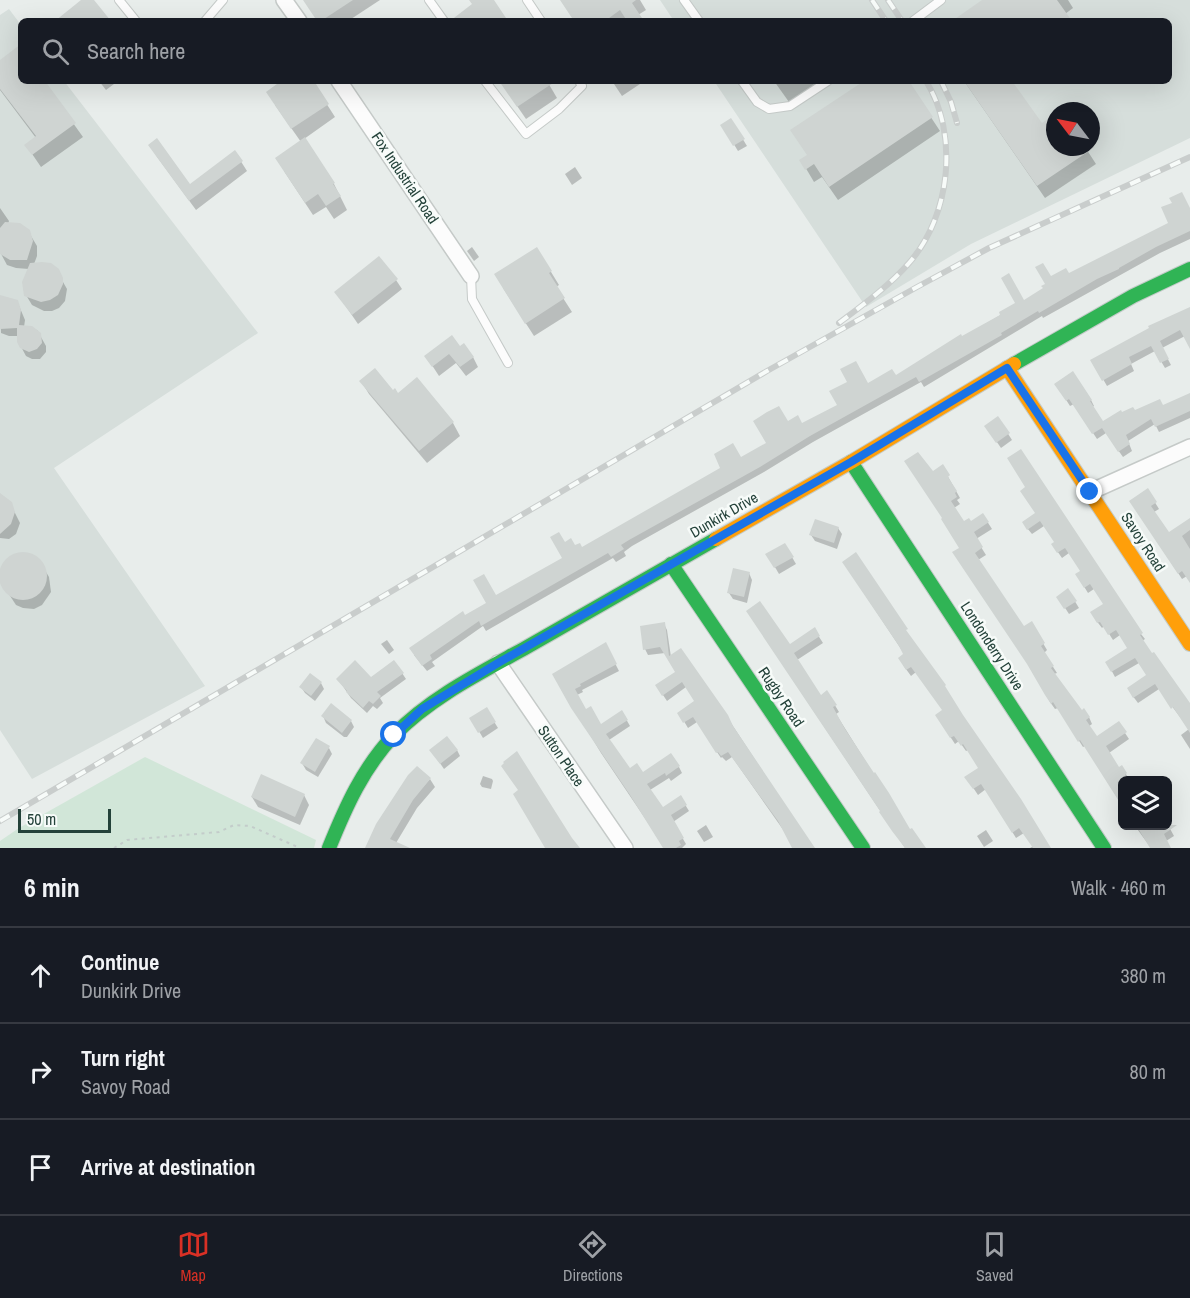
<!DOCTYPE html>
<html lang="en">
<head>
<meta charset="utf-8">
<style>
  body { margin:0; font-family:"Archivo Narrow",sans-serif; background:#20242c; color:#f1f3f6 }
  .controls { position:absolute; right:18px; bottom:18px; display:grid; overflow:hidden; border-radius:9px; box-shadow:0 6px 24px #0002 }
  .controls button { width:54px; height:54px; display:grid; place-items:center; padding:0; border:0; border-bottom:2px solid #363941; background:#171b24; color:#f1f3f6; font:30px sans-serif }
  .compass { position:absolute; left:1046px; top:102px; width:54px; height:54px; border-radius:50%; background:#171b24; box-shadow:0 6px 24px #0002; rotate:302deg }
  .scale { position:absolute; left:18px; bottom:15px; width:93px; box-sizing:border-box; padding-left:6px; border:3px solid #24423a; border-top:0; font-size:16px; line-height:21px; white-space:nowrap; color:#24423a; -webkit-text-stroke:4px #f7fbf9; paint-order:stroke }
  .stop { position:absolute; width:18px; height:18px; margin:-14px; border:4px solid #1a73e8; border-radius:50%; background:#fff }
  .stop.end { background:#1a73e8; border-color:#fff; box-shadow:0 2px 6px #0008 }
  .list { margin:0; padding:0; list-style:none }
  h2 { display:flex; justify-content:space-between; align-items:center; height:78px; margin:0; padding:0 24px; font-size:26px }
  h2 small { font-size:20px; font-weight:400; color:#9ea1a6 }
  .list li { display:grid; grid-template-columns:39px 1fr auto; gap:18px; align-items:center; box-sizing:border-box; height:96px; padding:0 24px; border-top:2px solid #363941 }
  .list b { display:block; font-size:22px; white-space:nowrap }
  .list p { margin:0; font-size:20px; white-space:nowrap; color:#9ea1a6 }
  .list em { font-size:20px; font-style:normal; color:#9ea1a6 }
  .icon { flex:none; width:33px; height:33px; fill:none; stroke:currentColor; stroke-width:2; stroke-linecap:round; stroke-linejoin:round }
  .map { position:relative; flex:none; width:1190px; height:848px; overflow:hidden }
  .search { position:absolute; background:#171b24; box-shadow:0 6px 24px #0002; left:18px; right:18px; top:18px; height:66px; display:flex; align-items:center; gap:15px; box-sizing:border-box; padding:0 21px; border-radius:9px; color:#9ea1a6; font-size:22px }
  .sheet { height:366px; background:#171b24 }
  nav { display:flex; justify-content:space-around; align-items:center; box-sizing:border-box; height:84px; border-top:2px solid #363941; background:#171b24; font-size:16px; color:#9ea1a6 }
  nav a { display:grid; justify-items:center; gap:3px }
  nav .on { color:#d93025 }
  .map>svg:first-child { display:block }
  .built { fill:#d6dedb; fill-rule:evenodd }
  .green { fill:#d1e6d8 }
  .shadow { fill:#0003 }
  .building { fill:#cfd4d2 }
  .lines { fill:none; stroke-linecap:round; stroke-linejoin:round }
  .lane-casing { stroke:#c5cac8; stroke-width:10 }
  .street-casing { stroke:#c5cac8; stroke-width:18 }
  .fast-casing { stroke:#c3cbc8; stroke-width:16 }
  .slow-casing { stroke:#c3cbc8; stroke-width:16 }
  .path { stroke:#c3ccca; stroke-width:2; stroke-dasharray:3 4.5; stroke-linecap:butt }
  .lane { stroke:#fcfcfc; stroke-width:8 }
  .street { stroke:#fcfcfc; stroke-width:15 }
  .fast { stroke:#30b455; stroke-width:14 }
  .slow { stroke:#ff9f0a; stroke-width:14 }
  .rail-casing { stroke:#c9cdcc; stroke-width:6 }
  .rail { stroke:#f7fbf9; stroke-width:4; stroke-dasharray:11; stroke-linecap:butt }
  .route { stroke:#1a73e8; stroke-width:8 }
  .labels { text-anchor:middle; stroke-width:5; stroke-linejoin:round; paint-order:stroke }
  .street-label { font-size:15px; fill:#24423a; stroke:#f7fbf9 }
</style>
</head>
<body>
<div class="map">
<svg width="1190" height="848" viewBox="0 0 1190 848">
  <rect width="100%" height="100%" fill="#e8edeb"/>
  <g class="built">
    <path d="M660 0H1190V138L971 244 866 307 714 81H1169V21H674ZM1055 111H1091V147H1055Z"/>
    <path d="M9 9 21 25V81H64L258 333 54 468 205 686 32 779 0 730V15Z"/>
  </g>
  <path class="green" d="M145 757 316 840 314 848H0V841L19 828Z"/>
  <g class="shadow">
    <path d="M305 0H380L348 21H319Z"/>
    <path d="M561 0H640L646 10 638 15 642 21H575Z"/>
    <path d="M985 0H1068L1073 8 1065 14 1070 21H955Z"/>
    <path d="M21 52V81H43L83 137 41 167 26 145 36 138 0 90V62Z"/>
    <path d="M99 81H118L106 90Z"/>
    <path d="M284 81H312L335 117 304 139 334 184 347 210 334 219 326 207 313 215 284 171 301 142 275 105Z"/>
    <path d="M500 81H547L557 98 526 119Z"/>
    <path d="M612 81H642L643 82 622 96Z"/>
    <path d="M774 81H819L789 102Z"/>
    <path d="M867 81H907L940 131 838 200 822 177 814 182 801 160 808 156Z"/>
    <path d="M964 81H1013L1011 82 1042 125 1055 116V147H1085L1096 164 1045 198Z"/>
    <path d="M731 120 747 146 738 151 722 125Z"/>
    <path d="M235 152 247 171 196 210 155 154 189 186Z"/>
    <path d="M575 167 582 178 572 185 565 174Z"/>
    <path d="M0 208 9 221 8 224 31 236 37 246V256L34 264 55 268 67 289 65 301 59 308 52 311H44L32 305 26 295 29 269 16 268 7 265 0 252Z"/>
    <path d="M1190 210V239L1160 253 1043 318 1042 316 924 387 921 382 813 442 764 472 632 546 624 552 626 556 616 562 613 558 486 631 483 626 432 662 435 666 427 671 414 655 465 617 564 559V544L581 549 768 443 787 423 802 425 839 406 867 385 895 377 1045 289 1051 278 1068 275 1170 224Z"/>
    <path d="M472 247 479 257 474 261 467 251Z"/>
    <path d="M537 249 559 285 556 287 572 312 534 336 503 288Z"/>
    <path d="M396 280 402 289 358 324 336 292Z"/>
    <path d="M0 298 17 301 25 320 24 327 37 330 46 346V352L40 359H32L26 356 18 341V336H9L1 333Z"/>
    <path d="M1190 310V346L1185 336 1162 348 1171 365 1165 368 1155 351 1131 364 1134 371 1107 386 1092 360Z"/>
    <path d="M460 348 473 357 478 367 466 376 456 363 439 376 426 356Z"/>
    <path d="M361 381 393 392 453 423 460 436 427 463 369 394Z"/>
    <path d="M1056 384 1091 400 1094 406 1092 407 1102 423 1135 412 1163 407 1190 394V418L1159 432 1155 424 1128 441 1132 451 1123 457 1106 433 1097 439 1074 404 1070 406Z"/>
    <path d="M998 418 1012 440 1001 448 990 432Z"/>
    <path d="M942 466 960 498 957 500 960 504 954 508 964 524 971 523 983 515 992 529 976 539 986 555 978 560 1023 628 1031 623 1047 650 1044 653 1057 673 1054 674 1082 712 1089 717 1092 724 1088 727 1096 738 1125 733 1129 739 1109 753 1119 769 1121 767 1130 780H1122V805L1085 746 1083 747 1058 708 1055 709 1050 702 960 548 932 473Z"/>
    <path d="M1148 491 1159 509 1154 512 1168 534 1190 520V581L1187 576 1182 579 1135 507Z"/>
    <path d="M0 498 9 501 20 523 16 534 9 539 0 538Z"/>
    <path d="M1036 513 1141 634 1145 639 1142 641 1190 707V749L1181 735 1189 729 1159 689 1138 703 1132 695 1148 676 1139 663 1115 677 1107 662 1129 649 1120 635 1113 640 1104 626 1102 628 1095 619 1105 605 1094 589 1088 593 1077 575 1082 571 1069 553 1062 558 1053 545 1056 543 1044 526 1032 534 1027 528Z"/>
    <path d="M838 528 842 534 837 549 815 541 811 535Z"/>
    <path d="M785 545 796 564 779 574 768 555Z"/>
    <path d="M19 554 32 556 43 567 49 577 51 592 42 605 34 609 23 608 16 605 3 585 2 568 9 559Z"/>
    <path d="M848 569 1049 848H1030L1033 846 1024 833 1016 838 986 789 978 795 970 783 980 768 968 750 966 751 959 741 955 744 940 721 944 711 916 672 911 676 903 665 905 655Z"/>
    <path d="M749 573 752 580 747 603 733 599 729 593Z"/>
    <path d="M1068 590 1079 608 1069 614 1058 597Z"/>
    <path d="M751 617 789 646 814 629 823 643 797 660 821 697 827 692 839 712 836 714 910 832 924 848H905Z"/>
    <path d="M664 624 667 630 671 657 731 723 813 848H796L732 757 726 761 722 757 721 758 697 722 688 728 679 713 696 702 686 687 667 701 661 692 677 672 665 653 648 655 645 649Z"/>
    <path d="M387 640 394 650 389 654 381 644Z"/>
    <path d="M605 644 619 671 582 690 583 692 577 695 586 711 601 726 622 712 630 726 609 740 630 770 643 774 679 767 682 773 671 781 669 778 650 790 662 809 681 798 689 811 673 822 686 844 682 848H665L601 753 554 675Z"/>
    <path d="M402 673 406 679 380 698 383 703 377 709 373 706 367 713 351 698 338 679H371Z"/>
    <path d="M321 683 324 689 315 701 305 693 301 687Z"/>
    <path d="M486 709 498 728 483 738 471 718Z"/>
    <path d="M323 716 351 721 354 727 347 737H344L326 723Z"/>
    <path d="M329 748 332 754 318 777 306 770 302 763Z"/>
    <path d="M457 750 460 756 444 769 435 756Z"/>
    <path d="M483 776 492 779 493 781 491 789 482 787 480 784Z"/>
    <path d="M430 779 435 787 417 808 396 843 407 848H368Z"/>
    <path d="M304 795 309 805 300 825 258 807 252 797Z"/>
    <path d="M706 825 713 837 704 842 697 831Z"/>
    <path d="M1168 825 1174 836 1166 841 1170 848H1151L1135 826Z"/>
    <path d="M986 830 993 841 984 847 977 836Z"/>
  </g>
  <g class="building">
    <path d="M81 0H94L111 21H55Z"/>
    <path d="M303 0H353L321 21H317Z"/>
    <path d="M469 0H494L508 21H450L472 4Z"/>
    <path d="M560 0H636L632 3 644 21H627L620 10 605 21H574Z"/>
    <path d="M982 0H1057L1072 21H952Z"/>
    <path d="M21 44V81H45L76 123 32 155 24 145 36 136 0 89V60Z"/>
    <path d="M281 81H314L329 104 291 129 266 92Z"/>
    <path d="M499 81H556L517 107Z"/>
    <path d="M864 81H909L933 117 829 187 814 164 805 170 799 160 807 155 790 130Z"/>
    <path d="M964 81H1012L1042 123 1055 114V147H1095L1037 186Z"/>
    <path d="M731 118 745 139 733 146 720 125Z"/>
    <path d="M305 137 335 183 333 184 341 196 326 206 318 194 305 203 275 158Z"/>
    <path d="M157 138 190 184 235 150 243 161 189 201 148 145Z"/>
    <path d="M1182 192 1190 208V231L1156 247 1119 268V269L1097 279 1039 313 1038 311 1001 333 1002 335 919 382 916 377 810 436 760 467 629 540 621 545 624 549 611 557 608 553 481 626 479 621 430 655 432 659 422 666 409 648 463 611 465 615 486 603 473 580 484 574 496 595 562 558 550 537 559 532 565 542 571 538 575 545 580 543 582 547 720 468 714 454 733 443 741 457 766 443 753 421 767 412 779 406 788 421 798 415 802 423 837 405 829 391 847 382 840 369 856 361 868 383 892 369 896 375 961 334 962 336 1000 315 999 312 1015 303 1001 278 1009 273 1024 300 1043 288 1041 286 1045 284 1035 267 1043 263 1051 276 1066 268 1069 273 1168 223 1161 207 1172 203 1169 198Z"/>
    <path d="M5 222 20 223 30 230 33 241 27 260H10L0 254V228Z"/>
    <path d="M537 247 552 271 549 273 565 298 525 324 494 274Z"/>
    <path d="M379 256 398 279 352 315 334 292Z"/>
    <path d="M42 262 51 263 59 269 63 278V284L58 295 50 300 41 302 24 296 22 282 30 263Z"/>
    <path d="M0 295 18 300 21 310 19 325 32 326 41 333 42 343 37 349 29 352 20 348 17 342V328L0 329Z"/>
    <path d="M1190 307V349L1180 330 1160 341 1169 359 1160 363 1151 346 1129 357 1132 364 1102 381 1090 360 1149 328 1148 326Z"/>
    <path d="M452 335 460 346 464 343 474 357 460 367 449 354 432 367 424 356Z"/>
    <path d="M375 368 393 390 395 388 398 393 417 377 454 422 419 451 359 381Z"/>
    <path d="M1073 371 1092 400 1090 401 1103 421 1121 410 1122 412 1133 407 1135 410 1160 399 1163 405 1190 393V411L1155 427 1151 419 1126 435 1130 444 1118 452 1102 428 1092 434 1069 399 1066 401 1054 384Z"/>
    <path d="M998 416 1010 433 996 443 984 426Z"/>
    <path d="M1021 449 1143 633 1140 635 1152 653 1154 652 1190 703V733L1173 707 1171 709 1155 684 1133 698 1127 688 1146 675 1135 658 1111 672 1105 662 1127 648 1116 630 1108 635 1100 622 1097 623 1090 612 1103 604 1090 584 1084 588 1075 574 1080 571 1065 548 1057 553 1051 544 1054 542 1040 521 1027 530 1022 522 1035 513 1020 491 1025 487 1007 458Z"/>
    <path d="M918 452 933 471 943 464 950 475 948 477 957 491 955 493 957 497 951 501 964 521 969 518 971 521 983 513 989 522 974 532 983 547 975 553 1024 626 1032 621 1045 643 1041 646 1054 666 1051 668 1082 710 1084 708 1090 717 1086 720 1097 736 1119 721 1127 732 1106 746 1119 767 1122 765 1127 773 1125 775 1128 780H1122V806L1080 740 1078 742 1053 702 1051 704 1045 695 1027 664 952 552 959 548 941 519 942 518 904 461Z"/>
    <path d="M1148 488 1157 502 1151 506 1169 532 1190 518V530L1182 536 1190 549V583L1182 571 1178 574 1129 501Z"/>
    <path d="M0 493 12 502 15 512 11 524 0 534Z"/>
    <path d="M815 519 839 527 834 543 809 535Z"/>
    <path d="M785 543 794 557 774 568 765 554Z"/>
    <path d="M856 552 908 629 906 630 946 685 945 686 963 715 1021 799 1051 848H1033L1019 828 1012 833 981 784 973 789 964 777 978 768 963 744 961 746 954 736 950 738 935 715 942 710 911 667 906 670 898 658 903 654 899 646 842 562Z"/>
    <circle cx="23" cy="576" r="24"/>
    <path d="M733 568 750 572 744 597 727 593Z"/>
    <path d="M1068 588 1077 601 1064 609 1056 597Z"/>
    <path d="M760 601 790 644 815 627 820 636 794 653 821 695 827 690 837 705 833 707 845 729 874 773 875 772 889 793 910 829 912 828 926 848H905L892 831 879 812 880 811 746 611Z"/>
    <path d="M665 622 669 656 681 648 728 715 733 726 815 848H792L778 821 728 752 721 756 718 752 716 753 693 717 683 723 677 713 694 701 682 682 662 696 655 685 675 672 660 647 643 650 640 626Z"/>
    <path d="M606 642 617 664 580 684 581 686 575 689 586 709 591 706 601 724 622 710 628 720 606 734 630 768 637 763 643 772 671 753 680 766 666 776 665 773 647 784 663 807 681 795 687 805 671 815 684 838 679 841 681 845 676 848H663L630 795 571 708 552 674Z"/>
    <path d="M355 660 371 677 394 660 404 673 377 692 381 696 373 704 369 701 363 708 346 692 347 691 336 679Z"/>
    <path d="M310 673 322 682 311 696 299 687Z"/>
    <path d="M331 703 352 720 342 733 321 716Z"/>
    <path d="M487 707 496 722 478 733 469 718Z"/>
    <path d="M447 736 458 750 440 764 429 750Z"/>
    <path d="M316 738 330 746 315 772 300 763Z"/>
    <path d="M517 751 572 838 580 848H545L513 794 518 790 501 766 504 763 503 762Z"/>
    <path d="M417 766 431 778 413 800 390 839 410 848H365L376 824 408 775Z"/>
    <path d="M261 774 305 794 295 817 251 797Z"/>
    <path d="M1136 825H1177L1164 834 1171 848H1150Z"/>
  </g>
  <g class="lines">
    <defs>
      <g id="lane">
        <path d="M119 0 136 21"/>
        <path d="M429 0 444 21"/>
        <path d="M527 0 541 21"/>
        <path d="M684 0 699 21"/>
        <path d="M205 21 223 0"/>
        <path d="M913 21 941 0"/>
        <path d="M485 81 526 134 559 109 582 86 579 81"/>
        <path d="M742 81 757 102 769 109 790 106 828 81"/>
        <path d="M471 276 472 299 508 363"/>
      </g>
      <g id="street">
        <path d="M284 0 299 21"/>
        <path d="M339 81 471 276"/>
        <path d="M1090 492 1190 447"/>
        <path d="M498 663 625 848"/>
      </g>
      <g id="fast">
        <path d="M1014 364 1133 296 1190 269"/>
        <path d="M851 462 1104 848"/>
        <path d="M671 564 863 848"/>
        <path d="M329 848C346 806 363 768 394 735 431 697 482 672 527 647 590 611 653 575 716 539"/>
      </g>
      <g id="slow">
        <path d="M1007 368 1190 644"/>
        <path d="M716 539 851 462 1014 364"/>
      </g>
    </defs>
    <use href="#lane" class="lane-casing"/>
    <use href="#street" class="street-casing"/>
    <use href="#fast" class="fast-casing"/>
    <use href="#slow" class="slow-casing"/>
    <path class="path" d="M114 848 127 840 219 832 234 825 250 826 300 848"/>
    <use href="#lane" class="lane"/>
    <use href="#street" class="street"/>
    <use href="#fast" class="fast"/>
    <use href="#slow" class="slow"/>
    <defs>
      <g id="rail">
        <path d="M872 0 886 21"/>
        <path d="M888 0 902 21"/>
        <path d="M941 81 951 102 957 123"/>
        <path d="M839 323C864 304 889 286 909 263 951 215 959 134 926 81"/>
        <path d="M0 821 767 371 917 287 989 248 1190 157"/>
      </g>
    </defs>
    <use href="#rail" class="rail-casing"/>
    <use href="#rail" class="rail"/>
  </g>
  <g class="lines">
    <path class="route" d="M394 735 422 709 498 663 851 462 1007 368 1090 492"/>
  </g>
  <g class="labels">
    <g class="street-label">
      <text transform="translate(405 178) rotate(56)" y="5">Fox Industrial Road</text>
      <text transform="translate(724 515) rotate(-30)" y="5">Dunkirk Drive</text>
      <text transform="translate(1143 542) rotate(57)" y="5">Savoy Road</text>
      <text transform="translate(992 646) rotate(57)" y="5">Londonderry Drive</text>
      <text transform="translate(781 697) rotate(56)" y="5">Rugby Road</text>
      <text transform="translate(561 756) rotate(56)" y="5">Sutton Place</text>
    </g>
  </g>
</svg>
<div class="controls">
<button><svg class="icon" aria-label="layers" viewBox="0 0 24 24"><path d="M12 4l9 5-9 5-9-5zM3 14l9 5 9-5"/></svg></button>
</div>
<svg class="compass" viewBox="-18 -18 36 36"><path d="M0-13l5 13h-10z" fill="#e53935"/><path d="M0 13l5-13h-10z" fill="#9ea1a6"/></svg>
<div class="scale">50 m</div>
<div class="stop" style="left:394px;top:735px"></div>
<div class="stop end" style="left:1090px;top:492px"></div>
<div class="search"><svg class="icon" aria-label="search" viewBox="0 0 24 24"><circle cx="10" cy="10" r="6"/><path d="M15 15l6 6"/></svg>Search here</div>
</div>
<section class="sheet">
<h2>6 min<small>Walk · 460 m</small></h2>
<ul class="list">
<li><svg class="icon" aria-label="ahead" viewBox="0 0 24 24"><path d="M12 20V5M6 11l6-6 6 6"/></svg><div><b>Continue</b><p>Dunkirk Drive</p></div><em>380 m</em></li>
<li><svg class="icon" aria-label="right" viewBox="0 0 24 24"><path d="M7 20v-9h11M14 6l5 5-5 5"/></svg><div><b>Turn right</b><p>Savoy Road</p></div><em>80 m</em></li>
<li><svg class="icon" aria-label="arrive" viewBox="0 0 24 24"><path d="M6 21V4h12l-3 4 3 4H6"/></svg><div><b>Arrive at destination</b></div></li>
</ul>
</section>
<nav>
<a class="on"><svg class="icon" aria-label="map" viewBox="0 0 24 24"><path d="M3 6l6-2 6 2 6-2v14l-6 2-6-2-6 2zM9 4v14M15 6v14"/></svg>Map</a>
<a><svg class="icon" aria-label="directions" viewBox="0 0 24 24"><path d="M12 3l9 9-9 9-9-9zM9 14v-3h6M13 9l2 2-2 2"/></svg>Directions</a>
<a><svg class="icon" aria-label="saved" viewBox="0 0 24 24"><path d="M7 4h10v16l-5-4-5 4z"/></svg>Saved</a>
</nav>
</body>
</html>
